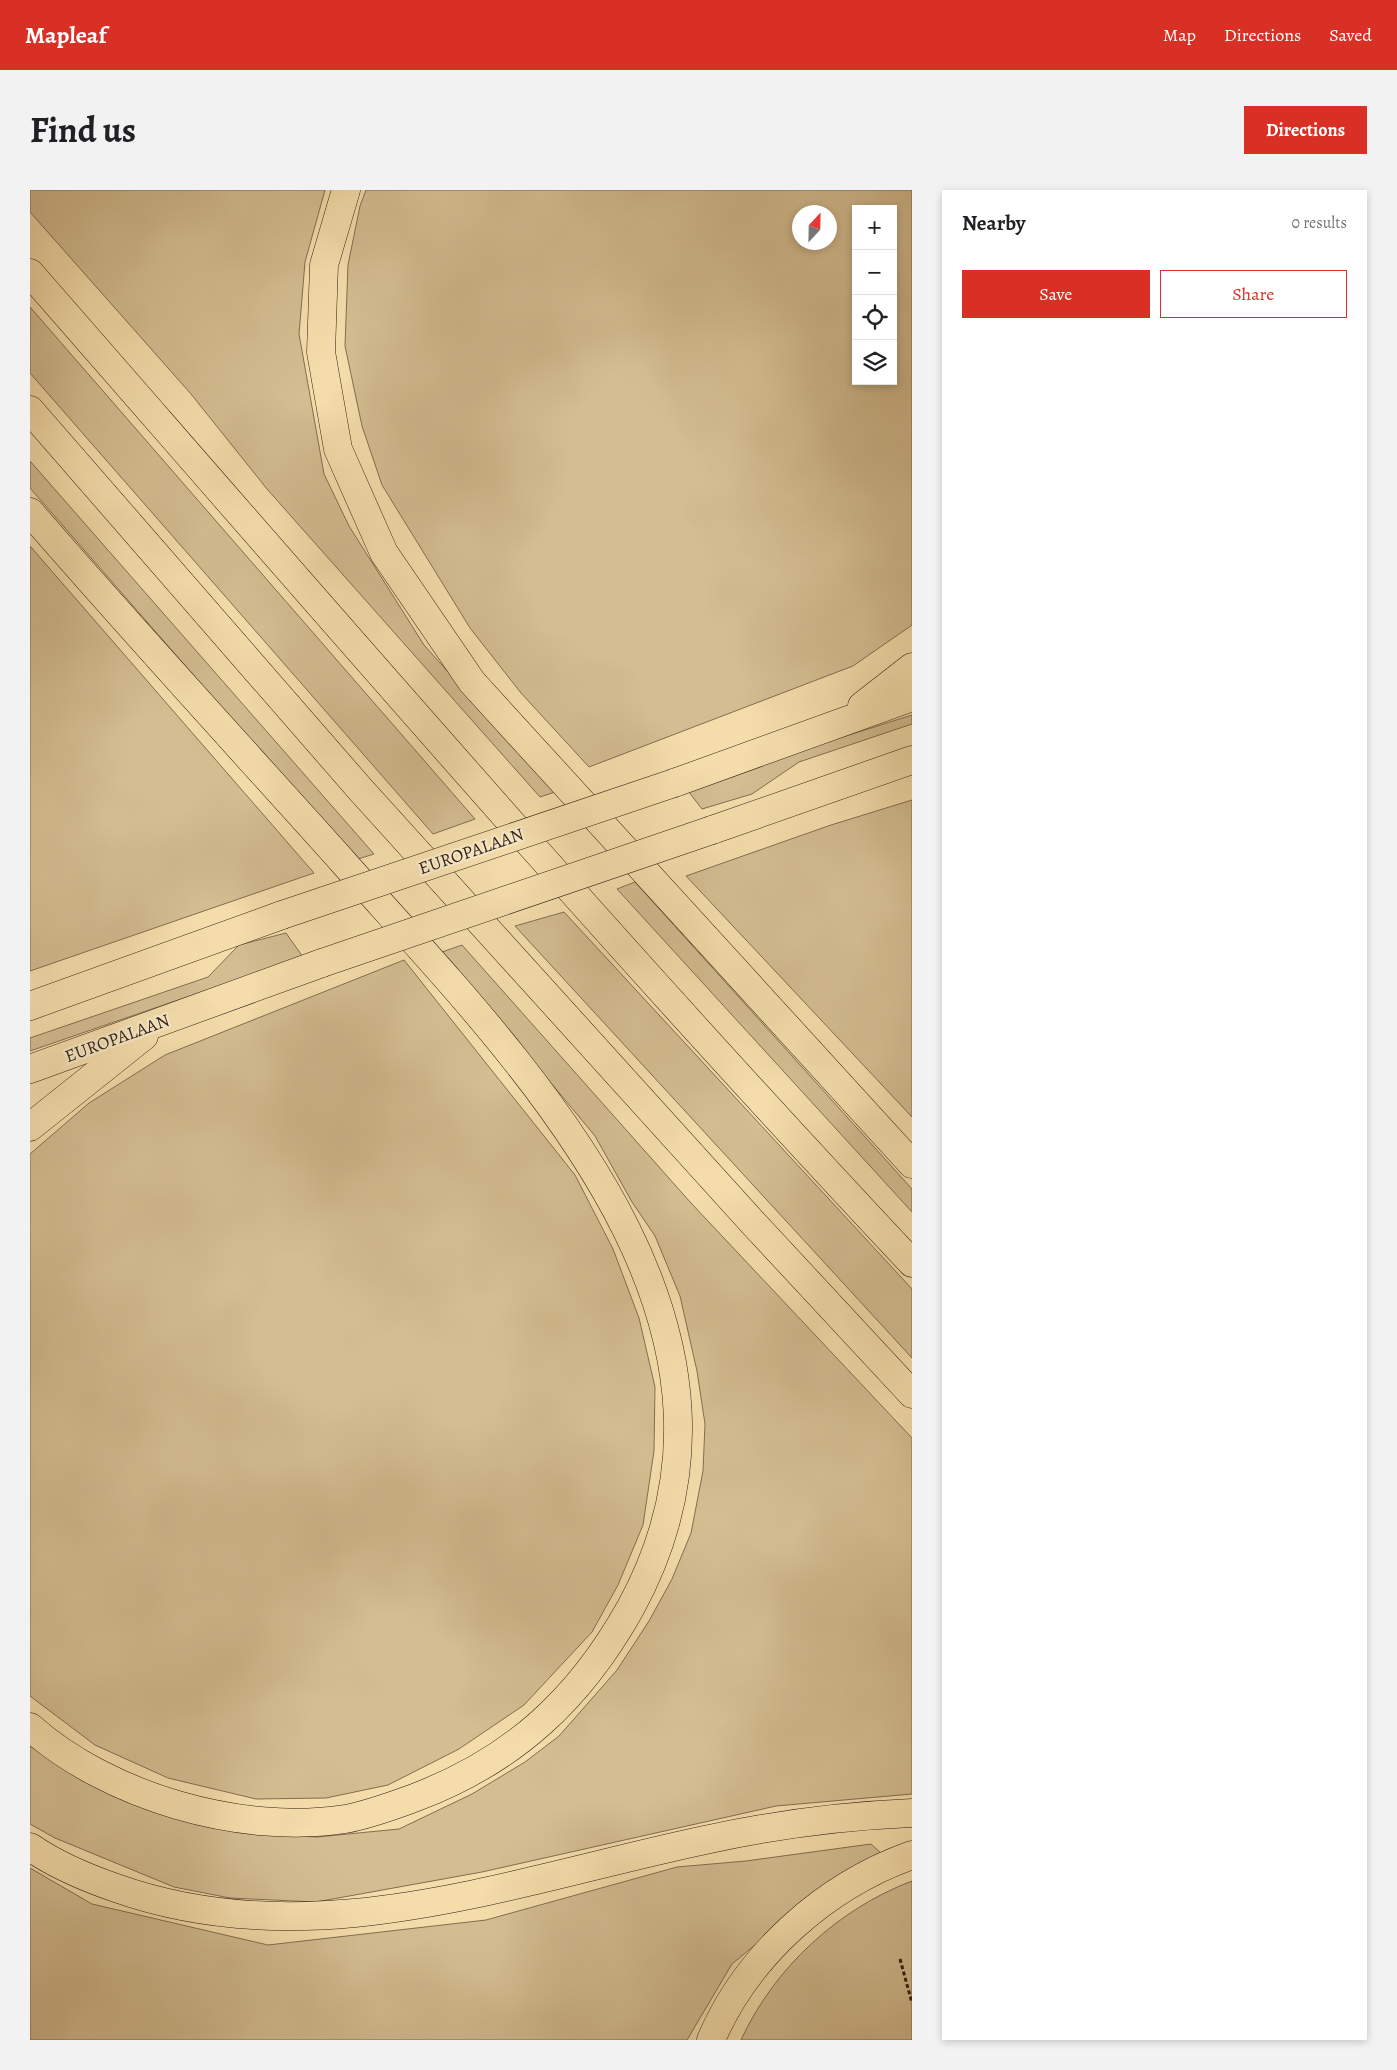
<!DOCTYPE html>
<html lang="en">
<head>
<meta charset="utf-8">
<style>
  body { margin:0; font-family:Alegreya,serif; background:#f2f2f2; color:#202124 }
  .controls { position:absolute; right:15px; top:15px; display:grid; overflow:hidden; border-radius:0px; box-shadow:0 2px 8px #0003 }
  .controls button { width:45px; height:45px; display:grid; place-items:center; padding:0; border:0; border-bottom:1px solid #e0e0e0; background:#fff; color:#202124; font:25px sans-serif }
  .compass { position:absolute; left:762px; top:15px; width:45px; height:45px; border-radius:50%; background:#fff; box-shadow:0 2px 8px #0003; rotate:22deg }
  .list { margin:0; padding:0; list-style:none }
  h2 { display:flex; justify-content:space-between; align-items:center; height:65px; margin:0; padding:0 20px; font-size:21px }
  h2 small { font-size:16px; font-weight:400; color:#757577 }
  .actions { display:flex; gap:10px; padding:15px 20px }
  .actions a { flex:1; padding:11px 0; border:1px solid #d93025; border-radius:0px; text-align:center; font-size:18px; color:#d93025 }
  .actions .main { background:#d93025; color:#fff }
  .icon { flex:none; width:28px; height:28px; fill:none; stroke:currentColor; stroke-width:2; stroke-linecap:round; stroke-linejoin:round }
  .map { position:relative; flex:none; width:882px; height:1850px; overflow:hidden; border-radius:0px }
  header { display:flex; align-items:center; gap:30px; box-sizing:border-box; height:70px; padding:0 25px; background:#d93025; color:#fff }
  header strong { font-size:24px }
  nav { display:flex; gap:28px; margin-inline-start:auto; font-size:18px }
  .intro { display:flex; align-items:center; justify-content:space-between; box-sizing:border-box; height:120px; padding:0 30px }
  h1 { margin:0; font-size:35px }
  .button { padding:12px 22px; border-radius:0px; background:#d93025; color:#fff; font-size:18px; font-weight:700 }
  main { display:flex; gap:30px; padding:0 30px }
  aside { flex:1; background:#fff; border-radius:0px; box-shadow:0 2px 8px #0003 }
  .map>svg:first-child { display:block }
  .green { fill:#d3bd91; stroke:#826e52; fill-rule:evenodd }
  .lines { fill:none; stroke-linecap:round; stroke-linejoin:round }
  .highway-casing { stroke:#312014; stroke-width:29 }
  .path { stroke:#312014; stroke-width:3; stroke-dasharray:4 2.5; stroke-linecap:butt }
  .highway { stroke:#f4ddab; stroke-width:28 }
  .highway-bridge-casing { stroke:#312014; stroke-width:29; stroke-linecap:butt }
  .highway-bridge { stroke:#f4ddab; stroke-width:28 }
  .labels { text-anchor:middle; stroke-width:4.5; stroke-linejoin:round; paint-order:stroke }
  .street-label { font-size:18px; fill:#312014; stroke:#f8e9c8 }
</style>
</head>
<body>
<header>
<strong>Mapleaf</strong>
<nav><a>Map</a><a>Directions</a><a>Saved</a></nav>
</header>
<div class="intro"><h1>Find us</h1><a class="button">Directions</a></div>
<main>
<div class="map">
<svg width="882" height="1850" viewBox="0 0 882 1850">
  <rect width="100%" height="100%" fill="#f4ddab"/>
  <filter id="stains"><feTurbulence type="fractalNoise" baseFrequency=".004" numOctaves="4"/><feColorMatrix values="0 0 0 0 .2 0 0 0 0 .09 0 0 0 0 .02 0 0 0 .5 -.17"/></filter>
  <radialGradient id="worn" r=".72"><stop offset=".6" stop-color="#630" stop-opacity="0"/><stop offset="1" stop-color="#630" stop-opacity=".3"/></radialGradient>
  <g class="green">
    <path d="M0 0H295L275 72 269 144 294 284 319 336 394 455 525 602 510 607 237 299 161 204 0 22Z"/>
    <path d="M336 0H882V435L823 476 559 577 491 503 440 438 352 295 332 236 315 156 318 75 330 16ZM826 19H863V191H826ZM769 22H799V52H769Z"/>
    <path d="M0 117 445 629 403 644 0 183Z"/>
    <path d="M0 271 344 664 325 670 0 298Z"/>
    <path d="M0 356 284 683 0 781Z"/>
    <path d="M882 525V534L769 572 722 604 672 619 655 597Z"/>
    <path d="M882 610V927L656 686 801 635Z"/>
    <path d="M605 692 882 999V1022L587 699Z"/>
    <path d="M534 722 882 1099V1168L485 736Z"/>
    <path d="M256 743 273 767 0 861V848L178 787 209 755Z"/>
    <path d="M432 755 661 1013 882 1248V1604L746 1616 452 1682 286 1712 200 1708 144 1697 25 1648 0 1634V1556L47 1587 103 1614 158 1632 227 1644 287 1647 369 1639 442 1604 495 1572 529 1546 587 1480 619 1431 642 1389 661 1343 673 1281 675 1234 667 1181 650 1106 625 1046 602 1012 565 946 412 762Z"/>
    <path d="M374 770 545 985 583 1059 609 1128 625 1197 624 1261 613 1335 588 1395 562 1442 494 1515 429 1559 358 1595 296 1608 226 1609 138 1588 65 1555 0 1506V964L59 913 135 865Z"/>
    <path d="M841 1654 852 1664 760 1726 702 1774 657 1850H0V1678L62 1714 238 1755 456 1730 647 1677 716 1671Z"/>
    <path d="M882 1691V1850H711C744 1778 808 1719 882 1691Z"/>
  </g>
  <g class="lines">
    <defs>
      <g id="highway">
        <path d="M316 0 294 75 291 162 308 259 354 363 442 492 882 974"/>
        <path d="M0 83C291 416 579 751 882 1073"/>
        <path d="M0 220 330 599 724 1034 882 1204"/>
        <path d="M0 322C103 441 209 556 314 673 490 871 757 1131 601 1417 550 1509 483 1571 384 1608 362 1616 338 1625 315 1629 211 1645 79 1607 0 1537"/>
        <path d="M832 516 882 477"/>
        <path d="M644 593 882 507"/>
        <path d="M682 640 882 570"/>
        <path d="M0 816 252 725"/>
        <path d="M0 879 292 773"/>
        <path d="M0 937 114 846"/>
        <path d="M0 1657C26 1675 57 1688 86 1698 283 1768 481 1691 675 1650 743 1635 812 1626 882 1623"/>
        <path d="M681 1850C717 1765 795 1696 882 1665"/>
      </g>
    </defs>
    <use href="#highway" class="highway-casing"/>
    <path class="path" d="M870 1769 882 1813"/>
    <use href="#highway" class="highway"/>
    <defs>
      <g id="highway-bridge">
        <path d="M252 725 644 593"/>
        <path d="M292 773 682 640"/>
      </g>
    </defs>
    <use href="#highway-bridge" class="highway-bridge-casing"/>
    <use href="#highway-bridge" class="highway-bridge"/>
  </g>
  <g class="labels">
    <g class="street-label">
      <text transform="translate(441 661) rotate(-19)" y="6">EUROPALAAN</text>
      <text transform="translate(87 848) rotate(-20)" y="6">EUROPALAAN</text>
    </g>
  </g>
  <rect width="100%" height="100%" filter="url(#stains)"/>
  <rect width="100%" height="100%" fill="url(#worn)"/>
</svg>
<div class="controls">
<button>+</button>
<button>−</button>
<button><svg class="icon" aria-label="locate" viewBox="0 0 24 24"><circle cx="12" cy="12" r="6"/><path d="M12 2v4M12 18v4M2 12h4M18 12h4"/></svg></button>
<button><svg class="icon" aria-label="layers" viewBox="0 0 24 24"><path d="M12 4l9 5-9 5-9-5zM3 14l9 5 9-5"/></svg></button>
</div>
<svg class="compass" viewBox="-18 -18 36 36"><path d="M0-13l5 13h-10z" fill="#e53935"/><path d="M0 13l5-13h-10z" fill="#757577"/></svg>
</div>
<aside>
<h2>Nearby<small>0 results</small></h2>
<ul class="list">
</ul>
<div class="actions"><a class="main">Save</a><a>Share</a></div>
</aside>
</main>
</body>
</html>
